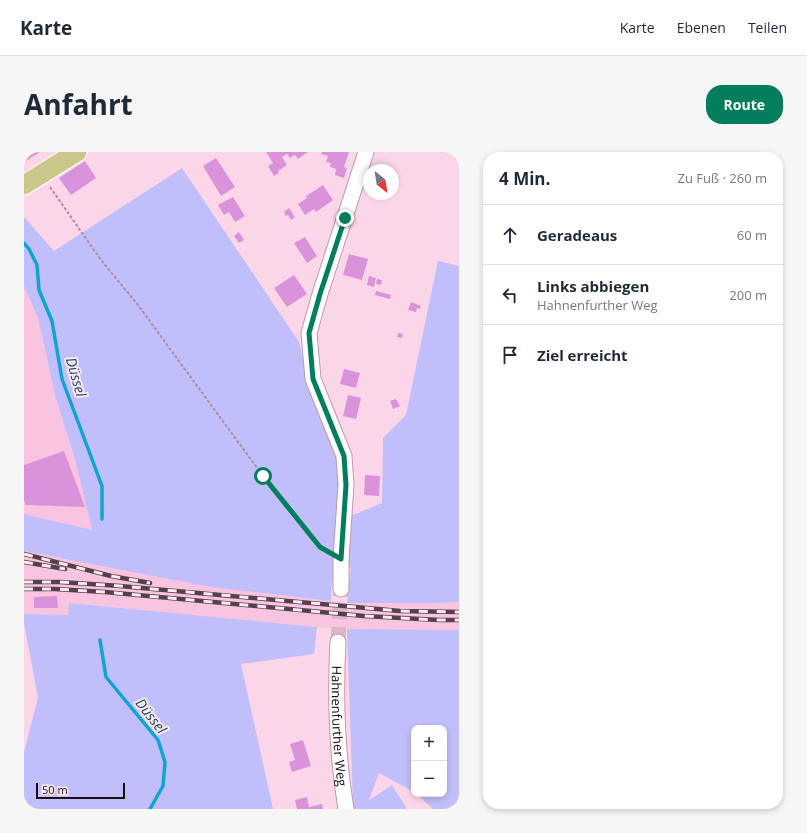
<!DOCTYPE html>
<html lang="de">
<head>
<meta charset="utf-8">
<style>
  body { margin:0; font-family:"Open Sans",sans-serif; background:#f6f6f7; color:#1f2937 }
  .controls { position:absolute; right:12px; bottom:12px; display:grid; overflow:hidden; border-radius:8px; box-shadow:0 2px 6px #0003 }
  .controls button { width:36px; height:36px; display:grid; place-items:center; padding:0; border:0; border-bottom:1px solid #e0e1e3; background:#fff; color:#1f2937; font:20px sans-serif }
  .compass { position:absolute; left:339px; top:12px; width:36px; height:36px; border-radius:50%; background:#fff; box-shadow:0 2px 6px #0003; rotate:150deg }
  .scale { position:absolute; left:12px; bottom:10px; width:89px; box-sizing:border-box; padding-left:4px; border:2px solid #1a0b13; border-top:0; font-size:11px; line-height:14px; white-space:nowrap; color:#1a0b13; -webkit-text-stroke:3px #fce9f2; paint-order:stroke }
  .stop { position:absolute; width:12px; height:12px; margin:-9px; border:3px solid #037e5c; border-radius:50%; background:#fff }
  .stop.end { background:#037e5c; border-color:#fff; box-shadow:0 1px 4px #0008 }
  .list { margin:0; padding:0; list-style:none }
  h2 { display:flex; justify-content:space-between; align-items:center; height:52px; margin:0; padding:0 16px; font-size:17px }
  h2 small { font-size:13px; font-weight:400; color:#747a83 }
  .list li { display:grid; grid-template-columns:26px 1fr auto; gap:12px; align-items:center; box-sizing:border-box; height:60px; padding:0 16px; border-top:1px solid #e0e1e3 }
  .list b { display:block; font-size:15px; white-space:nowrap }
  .list p { margin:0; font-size:13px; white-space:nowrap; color:#747a83 }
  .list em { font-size:13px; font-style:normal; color:#747a83 }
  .icon { flex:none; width:22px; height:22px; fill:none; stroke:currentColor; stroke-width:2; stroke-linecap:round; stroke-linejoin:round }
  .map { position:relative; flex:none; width:435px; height:657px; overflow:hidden; border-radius:16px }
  header { display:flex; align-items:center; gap:24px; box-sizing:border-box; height:56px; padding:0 20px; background:#fff; border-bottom:1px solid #e0e1e3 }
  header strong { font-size:19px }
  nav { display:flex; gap:22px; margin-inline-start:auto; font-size:14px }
  .intro { display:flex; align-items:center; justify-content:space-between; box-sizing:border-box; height:96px; padding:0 24px }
  h1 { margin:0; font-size:28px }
  .button { padding:10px 18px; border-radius:16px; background:#037e5c; color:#fff; font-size:14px; font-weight:700 }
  main { display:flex; gap:24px; padding:0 24px }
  aside { flex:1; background:#fff; border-radius:16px; box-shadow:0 2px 6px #0003 }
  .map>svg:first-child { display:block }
  .built { fill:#f9c4df }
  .green { fill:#c0befb }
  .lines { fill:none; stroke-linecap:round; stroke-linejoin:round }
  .stream { stroke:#0fa4d1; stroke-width:3.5 }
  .building { fill:#da93db }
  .minor-tunnel { stroke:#d9b8c8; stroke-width:15; stroke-dasharray:15 8; stroke-linecap:butt }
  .minor-casing { stroke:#c397ae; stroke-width:17 }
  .major-casing { stroke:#fff; stroke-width:21 }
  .path { stroke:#ab8e9c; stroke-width:2; stroke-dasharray:3 2; stroke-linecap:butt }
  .minor { stroke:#fff; stroke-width:15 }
  .major { stroke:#cbc78b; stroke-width:19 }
  .rail-casing { stroke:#55404b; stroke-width:4.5 }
  .rail { stroke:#fce9f2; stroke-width:3; stroke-dasharray:9; stroke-linecap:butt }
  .route { stroke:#037e5c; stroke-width:5 }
  .labels { text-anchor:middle; stroke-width:4; stroke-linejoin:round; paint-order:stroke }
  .street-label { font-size:13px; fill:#1a0b13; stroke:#fce9f2 }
  .water-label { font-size:14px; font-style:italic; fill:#12475a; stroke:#fce9f2 }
</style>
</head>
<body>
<header>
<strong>Karte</strong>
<nav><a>Karte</a><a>Ebenen</a><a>Teilen</a></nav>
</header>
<div class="intro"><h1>Anfahrt</h1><a class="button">Route</a></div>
<main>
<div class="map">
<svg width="435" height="657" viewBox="0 0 435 657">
  <rect width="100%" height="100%" fill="#fbd6e8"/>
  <g class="built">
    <path d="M0 134 14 166 31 243 51 307 68 379 0 362Z"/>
    <path d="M0 399 186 435 307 449 323 451H417L435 450V478L323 477 293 475 45 451 44 463 0 462Z"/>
  </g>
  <g class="green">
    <path d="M158 16 275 190 286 233 314 306 329 363 358 351 359 286 382 263 414 109 435 114V450L417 451H323L327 415 308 428 307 449 186 435 0 399V362L68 378 51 307 31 243 14 166 0 134V65L30 99Z"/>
    <path d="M45 451 293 475 290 502 217 512 249 657H0V600L14 546 0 471V462L44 463Z"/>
    <path d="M323 477 435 478V657H409L393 642H420V576H390V640L355 621 345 648 368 633 383 657H330L329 654Z"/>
  </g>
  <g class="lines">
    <g class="stream">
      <path d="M0 91 5 97 13 113 15 138 28 169 38 227 78 334V367"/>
      <path d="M76 488 82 525 134 588 141 610 139 634 126 657"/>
    </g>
  </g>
  <g class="building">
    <path d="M0 0H16L0 10Z"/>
    <path d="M242 0H284L274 7 271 3 266 6 263 2 258 5 263 13 254 19 255 21 250 24 244 14 249 11Z"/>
    <path d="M298 0H325L320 15 323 16 320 26 311 23 312 17 306 15 307 11 302 10 304 4 297 2Z"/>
    <path d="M192 6 211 35 197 44 179 14Z"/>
    <path d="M61 9 72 26 47 43 35 26Z"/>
    <path d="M299 33 309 48 292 60 290 57 281 63 274 52 283 46 282 44Z"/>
    <path d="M209 45 221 64 211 70 205 60 200 63 194 53Z"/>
    <path d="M265 56 271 65 267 68 264 63 262 64 260 60Z"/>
    <path d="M215 80 220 88 215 91 210 84Z"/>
    <path d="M281 85 293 104 283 111 270 91Z"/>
    <path d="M325 102 344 107 338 128 319 123Z"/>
    <path d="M270 123 283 142 263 155 250 136Z"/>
    <path d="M345 124 352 126 350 135 343 133Z"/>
    <path d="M353 127 358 128 357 133 352 132Z"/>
    <path d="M352 139 367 143 366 147 351 143Z"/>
    <path d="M387 150 397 154 396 157 393 156 392 160 384 158Z"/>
    <path d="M374 181 379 182 378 186 373 185Z"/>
    <path d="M320 217 336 221 332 236 316 232Z"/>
    <path d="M324 243 337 246 332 267 319 264Z"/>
    <path d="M372 247 376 254 369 257 366 249Z"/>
    <path d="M40 299 61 355 2 353 0 348V313Z"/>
    <path d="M341 323 356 324 355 344 340 343Z"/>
    <path d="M33 444 34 456H10V445Z"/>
    <path d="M279 588 287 614 268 620 265 610 271 608 266 592Z"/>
    <path d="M283 645 285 655 298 652 299 657H273L271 648Z"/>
  </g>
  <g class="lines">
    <path class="minor-tunnel" d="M314 490 317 437"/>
    <defs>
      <g id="minor">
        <path d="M317 437V407L322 333 320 304 289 227 285 181 296 142 342 0"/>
        <path id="s1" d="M314 490C311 545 313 602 322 657"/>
      </g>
      <path id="major" d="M0 33 53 0"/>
    </defs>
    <use href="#minor" class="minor-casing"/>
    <use href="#major" class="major-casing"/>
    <path class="path" d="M26 35 77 108 114 153 239 324 296 395 304 400"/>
    <use href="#minor" class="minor"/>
    <use href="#major" class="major"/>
    <defs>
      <g id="rail">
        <path d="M0 402 87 424 126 431"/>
        <path d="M0 410 41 417"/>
        <path d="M0 430H36L96 434 376 459 435 460"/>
        <path d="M0 437H31L81 440 340 464 415 468H435"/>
      </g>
    </defs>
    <use href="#rail" class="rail-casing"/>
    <use href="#rail" class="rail"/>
  </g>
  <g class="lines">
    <path class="route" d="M239 324 296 395 317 407 322 333 320 304 289 227 285 181 296 142 321 66"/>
  </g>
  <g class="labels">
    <g class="street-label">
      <text dy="5" stroke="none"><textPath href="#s1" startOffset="84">Hahnenfurther Weg</textPath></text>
    </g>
    <g class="water-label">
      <text transform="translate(52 225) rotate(74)" y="5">Düssel</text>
      <text transform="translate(127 564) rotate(52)" y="5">Düssel</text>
    </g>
  </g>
</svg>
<div class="controls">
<button>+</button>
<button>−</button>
</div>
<svg class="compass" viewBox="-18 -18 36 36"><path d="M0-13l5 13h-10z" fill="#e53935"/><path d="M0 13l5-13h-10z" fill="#747a83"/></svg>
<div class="scale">50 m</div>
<div class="stop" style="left:239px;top:324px"></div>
<div class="stop end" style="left:321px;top:66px"></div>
</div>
<aside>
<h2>4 Min.<small>Zu Fuß · 260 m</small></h2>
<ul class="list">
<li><svg class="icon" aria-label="ahead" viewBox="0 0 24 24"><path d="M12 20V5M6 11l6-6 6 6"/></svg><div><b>Geradeaus</b></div><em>60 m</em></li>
<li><svg class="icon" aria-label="left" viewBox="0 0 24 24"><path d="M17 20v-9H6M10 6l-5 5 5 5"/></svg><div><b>Links abbiegen</b><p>Hahnenfurther Weg</p></div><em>200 m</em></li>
<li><svg class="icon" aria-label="arrive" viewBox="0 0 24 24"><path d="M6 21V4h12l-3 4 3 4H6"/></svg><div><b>Ziel erreicht</b></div></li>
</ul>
</aside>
</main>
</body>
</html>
